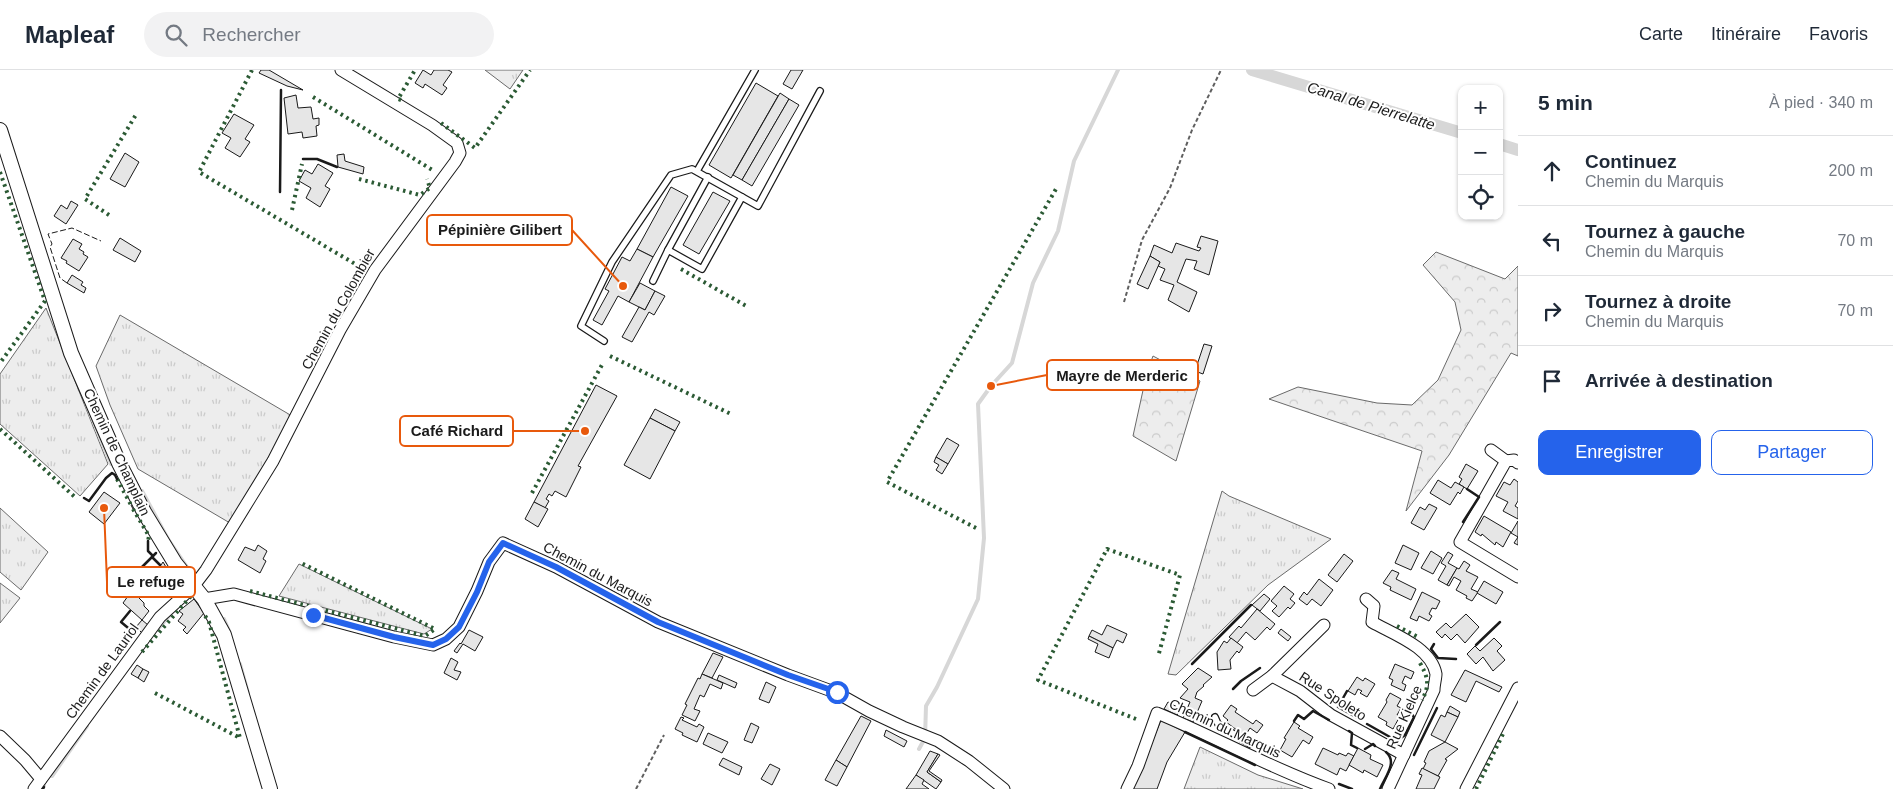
<!DOCTYPE html>
<html lang="fr">
<head>
<meta charset="utf-8">
<style>
  body { margin:0; font-family:Helvetica,sans-serif; background:#f2f2f3; color:#1f2937 }
  .controls { position:absolute; right:15px; top:15px; display:grid; overflow:hidden; border-radius:10px; box-shadow:0 1px 4px #0004 }
  .controls button { width:45px; height:45px; display:grid; place-items:center; padding:0; border:0; border-bottom:1px solid #e0e1e3; background:#fff; color:#1f2937; font:25px sans-serif }
  .stop { position:absolute; width:15px; height:15px; margin:-11px; border:4px solid #2563eb; border-radius:50%; background:#fff }
  .stop.end { background:#2563eb; border-color:#fff; box-shadow:0 1px 5px #0008 }
  .list { margin:0; padding:0; list-style:none }
  h2 { display:flex; justify-content:space-between; align-items:center; height:65px; margin:0; padding:0 20px; font-size:21px }
  h2 small { font-size:16px; font-weight:400; color:#747a83 }
  .list li { display:grid; grid-template-columns:32px 1fr auto; gap:15px; align-items:center; box-sizing:border-box; height:70px; padding:0 20px; border-top:1px solid #e0e1e3 }
  .list b { display:block; font-size:19px; white-space:nowrap }
  .list p { margin:0; font-size:16px; white-space:nowrap; color:#747a83 }
  .list em { font-size:16px; font-style:normal; color:#747a83 }
  .actions { display:flex; gap:10px; padding:15px 20px }
  .actions a { flex:1; padding:11px 0; border:1px solid #2563eb; border-radius:10px; text-align:center; font-size:18px; color:#2563eb }
  .actions .main { background:#2563eb; color:#fff }
  .icon { flex:none; width:28px; height:28px; fill:none; stroke:currentColor; stroke-width:2; stroke-linecap:round; stroke-linejoin:round }
  .map { position:relative; flex:none; width:1518px; height:719px; overflow:hidden }
  header { display:flex; align-items:center; gap:30px; box-sizing:border-box; height:70px; padding:0 25px; background:#fff; border-bottom:1px solid #e0e1e3 }
  header strong { font-size:24px }
  nav { display:flex; gap:28px; margin-inline-start:auto; font-size:18px }
  .search { width:350px; height:45px; background:#f2f2f3; display:flex; align-items:center; gap:12px; box-sizing:border-box; padding:0 18px; border-radius:28px; color:#747a83; font-size:19px }
  main { display:flex }
  aside { flex:1; background:#fff }
  .map>svg:first-child { display:block }
  .grass { fill:url(#grass-tufts); stroke:#6a6a6a }
  .forest { fill:url(#forest-crowns); stroke:#6a6a6a }
  .lines { fill:none; stroke-linecap:round; stroke-linejoin:round }
  .stream { stroke:#d7d7d7; stroke-width:4 }
  .canal { stroke:#d7d7d7; stroke-width:12 }
  .building { fill:#e6e6e6; stroke:#1a1a1a }
  .service-casing { stroke:#1a1a1a; stroke-width:8 }
  .minor-casing { stroke:#1a1a1a; stroke-width:13 }
  .tertiary-casing { stroke:#1a1a1a; stroke-width:16 }
  .path { stroke:#5f5f5f; stroke-width:2; stroke-dasharray:4 2.5; stroke-linecap:butt }
  .service { stroke:#fff; stroke-width:5.5 }
  .minor { stroke:#fff; stroke-width:11 }
  .tertiary { stroke:#fff; stroke-width:14 }
  .hedge { stroke:#2b5a34; stroke-width:4; stroke-dasharray:2.5 4; stroke-linecap:butt }
  .fence { stroke:#1a1a1a; stroke-width:1; stroke-dasharray:6 2.5; stroke-linecap:butt }
  .wall { stroke:#1a1a1a; stroke-width:2.5 }
  .route { stroke:#2563eb; stroke-width:6 }
  .labels { text-anchor:middle; stroke-width:4; stroke-linejoin:round; paint-order:stroke }
  .street-label { font-size:14px; fill:#1a1a1a; stroke:#fff }
  .water-label { font-size:15px; font-style:italic; fill:#1a1a1a; stroke:#fff }
  .leader { fill:none; stroke:#e8590c; stroke-width:2 }
  .callout-dot { fill:#e8590c; stroke:#fff; stroke-width:2 }
  .callout { fill:#fff; stroke:#e8590c; stroke-width:2 }
  .callout-label { font-size:15px; text-anchor:middle; font-weight:bold; fill:#1a1a1a }
</style>
</head>
<body>
<header>
<strong>Mapleaf</strong>
<div class="search"><svg class="icon" aria-label="search" viewBox="0 0 24 24"><circle cx="10" cy="10" r="6"/><path d="M15 15l6 6"/></svg>Rechercher</div>
<nav><a>Carte</a><a>Itinéraire</a><a>Favoris</a></nav>
</header>
<main>
<div class="map">
<svg width="1518" height="719" viewBox="0 0 1518 719">
  <defs>
    <pattern id="grass-tufts" width="24" height="20" patternUnits="userSpaceOnUse" patternTransform="scale(1.25)"><rect width="24" height="20" fill="#ededed"/><path d="M3 7l-1-3M5 7V3M7 7l1-3M15 17l-1-3M17 17v-4M19 17l1-3" fill="none" stroke="#cbcbcb"/></pattern>
    <pattern id="forest-crowns" width="20" height="18" patternUnits="userSpaceOnUse" patternTransform="scale(1.25)"><rect width="20" height="18" fill="#ededed"/><path d="M2 6a3 3 0 1 1 6 0M12 15a3 3 0 1 1 6 0" fill="none" stroke="#cbcbcb"/></pattern>
  </defs>
  <rect width="100%" height="100%" fill="#fff"/>
  <g class="grass">
    <path d="M485 0H523L510 19Z"/>
    <path d="M46 238 108 394 80 426 0 354V304Z"/>
    <path d="M120 245 292 346 260 405 230 453 138 399 110 335 96 296Z"/>
    <path d="M1222 421 1229 426 1331 469 1268 515 1176 605 1168 604Z"/>
    <path d="M0 438 48 482 21 520 0 502Z"/>
    <path d="M299 494 432 559 424 564 279 526Z"/>
    <path d="M0 513 20 528 0 553Z"/>
    <path d="M1200 677 1258 705 1303 719H1184Z"/>
  </g>
  <g class="forest">
    <path d="M1436 182 1505 209 1518 196V286L1511 283 1449 385 1406 441 1422 381 1269 329 1298 317 1377 333 1412 335 1438 310 1461 260 1455 232 1423 195Z"/>
    <path d="M1153 286 1200 311 1176 391 1133 366 1147 302Z"/>
  </g>
  <g class="lines">
    <g class="stream">
      <path d="M86 333 111 394"/>
      <path d="M142 421 168 469 191 503"/>
      <path d="M224 549 229 561"/>
      <path d="M157 560 170 545"/>
      <path d="M240 594 248 623"/>
      <path d="M919 679 925 668 926 636 937 617 978 529 984 468 978 334 991 316 1012 293 1033 213 1058 161 1074 91 1118 0"/>
      <path d="M52 706 87 656"/>
      <path d="M41 719 44 715"/>
    </g>
    <g class="canal">
      <path d="M1252 0 1462 63"/>
      <path d="M1499 74 1518 80"/>
    </g>
  </g>
  <g class="building">
    <path d="M261 0H269L303 20 287 16 259 3Z"/>
    <path d="M423 0 431 5 434 0H448L452 2 443 15 447 18 442 25 425 14 423 18 415 13Z"/>
    <path d="M791 0H803L792 19 783 14Z"/>
    <path d="M756 13 778 26 731 108 709 95Z"/>
    <path d="M780 23 789 29 742 110 733 105Z"/>
    <path d="M296 25 298 38 311 37 313 49 319 48V55L316 56 317 66 303 68 302 62 288 64 284 28Z"/>
    <path d="M789 29 799 35 752 116 742 110Z"/>
    <path d="M234 44 254 55 245 69 250 72 240 87 225 78 231 68 222 63Z"/>
    <path d="M125 83 139 92 125 117 110 109Z"/>
    <path d="M344 84 345 91 364 97 363 104 338 97 337 85Z"/>
    <path d="M318 94 333 103 325 116 330 119 320 137 306 128 311 118 299 111 305 100 312 104Z"/>
    <path d="M671 117 688 126 653 187 637 179Z"/>
    <path d="M713 122 730 131 699 184 683 175Z"/>
    <path d="M71 131 78 135 66 154 54 146 61 135 67 139Z"/>
    <path d="M1201 166 1218 171 1209 205 1194 199 1197 191 1186 189 1177 212 1197 222 1189 242 1168 230 1174 215 1160 210 1165 199 1158 196 1160 192 1150 186 1154 175 1172 183 1176 173 1199 181 1201 178 1197 177Z"/>
    <path d="M120 168 141 181 135 192 113 180Z"/>
    <path d="M73 169 82 174 79 179 84 182 83 184 88 187 79 201 66 193 67 191 61 188Z"/>
    <path d="M637 179 653 187 629 232 618 226 602 255 593 250 609 221 605 219 622 187 630 191Z"/>
    <path d="M1150 186 1160 192 1148 219 1137 214Z"/>
    <path d="M72 205 83 212 81 215 86 218 84 223 67 213Z"/>
    <path d="M640 213 655 221 645 240 629 232Z"/>
    <path d="M655 221 665 226 654 245 649 242 632 272 622 267 639 237 645 240Z"/>
    <path d="M1204 274 1212 276 1203 304 1195 301Z"/>
    <path d="M596 315 617 326 578 396 581 397 566 427 555 421 552 426 549 424 546 429 549 431 545 438 534 432Z"/>
    <path d="M655 339 680 352 675 361 650 348Z"/>
    <path d="M650 348 675 361 650 409 624 395Z"/>
    <path d="M947 368 959 375 948 394 936 387Z"/>
    <path d="M936 387 948 394 942 404 936 400 939 395 934 392Z"/>
    <path d="M1466 394 1478 401 1467 419 1459 414 1462 409 1459 407Z"/>
    <path d="M1514 409 1518 412V431L1515 436 1518 438V449L1503 441 1508 432 1496 426 1504 412 1510 415Z"/>
    <path d="M1438 410 1451 418 1455 412 1464 417 1460 424 1458 422 1450 435 1430 423Z"/>
    <path d="M104 422 120 433 104 454 89 442Z"/>
    <path d="M534 432 548 439 538 457 525 449Z"/>
    <path d="M1429 434 1437 438 1424 460 1411 453 1420 437 1425 440Z"/>
    <path d="M1484 446 1511 462 1503 477 1496 472 1495 475 1482 464 1481 466 1475 462Z"/>
    <path d="M1518 451V475L1514 473 1518 467 1511 463Z"/>
    <path d="M258 475 267 481 263 489 266 491 260 503 238 490 245 477 255 481Z"/>
    <path d="M1403 475 1419 483 1411 500 1395 493Z"/>
    <path d="M1431 481 1442 488 1433 504 1421 498Z"/>
    <path d="M1448 482 1453 485 1448 493 1457 498 1447 515 1438 510 1446 496 1441 493Z"/>
    <path d="M1344 484 1353 491 1337 512 1328 505Z"/>
    <path d="M1464 491 1470 495 1466 501 1478 507 1471 519 1478 522 1472 531 1466 528 1467 526 1456 520 1461 511 1454 507 1449 516 1447 515 1457 498 1459 499Z"/>
    <path d="M163 492 173 509 168 513 157 501Z"/>
    <path d="M139 500 147 508 133 522 144 533V536L149 541 142 550 123 533 128 526 121 520Z"/>
    <path d="M1392 500 1399 503 1396 509 1416 519 1411 530 1390 520 1391 517 1383 513Z"/>
    <path d="M1319 509 1333 520 1321 536 1312 529 1307 535 1299 529 1304 522 1307 525Z"/>
    <path d="M1484 511 1503 522 1496 534 1477 523Z"/>
    <path d="M1284 516 1294 524 1290 529 1295 533 1290 539 1288 537 1279 547 1272 541 1277 536 1271 531Z"/>
    <path d="M1422 522 1440 531 1436 539 1432 538 1429 544 1432 546 1429 551 1419 546 1417 551 1410 548Z"/>
    <path d="M1264 524 1270 529 1260 541 1252 535Z"/>
    <path d="M194 529 204 543 187 564 183 560 186 557 178 551 183 544 179 541Z"/>
    <path d="M1257 539 1275 554 1270 560 1267 557 1255 570 1246 562 1237 573 1229 567 1239 556 1241 558Z"/>
    <path d="M1466 544 1479 557 1465 573 1457 564 1451 570 1445 564 1442 568 1436 562 1446 553 1451 558Z"/>
    <path d="M142 550 148 555 142 563 136 557Z"/>
    <path d="M1107 555 1127 564 1123 573 1117 570 1113 578 1089 566 1092 560 1102 565Z"/>
    <path d="M1281 559 1291 567 1288 571 1278 563Z"/>
    <path d="M469 560 483 567 475 581 463 574 457 583 454 581 460 573 461 574Z"/>
    <path d="M1089 566 1113 578 1109 588 1095 582 1098 574 1088 569Z"/>
    <path d="M1231 568 1243 577 1239 583 1237 581 1230 590 1231 599 1218 600 1217 582 1224 571 1227 573Z"/>
    <path d="M1494 568 1502 576 1497 581 1505 590 1493 601 1483 587 1476 594 1467 584 1475 576 1480 581Z"/>
    <path d="M713 583 723 587 712 608 702 604Z"/>
    <path d="M451 588 458 592 454 600 461 602 457 610 444 603Z"/>
    <path d="M1395 594 1414 602 1411 609 1405 606 1402 613 1406 615 1404 621 1391 615 1393 610 1389 608Z"/>
    <path d="M137 595 143 599 138 608 131 604Z"/>
    <path d="M1198 598 1212 607 1203 615 1204 616 1197 622 1195 628 1202 631 1193 652 1183 648 1190 632 1180 628 1188 619 1182 614Z"/>
    <path d="M143 599 149 602 144 612 138 608Z"/>
    <path d="M1465 600 1502 617 1499 622 1476 611 1466 632 1451 625Z"/>
    <path d="M702 604 723 613 721 619 710 614 704 627 700 625 694 639 700 641 695 651 682 645 687 635 685 634 698 608 700 609Z"/>
    <path d="M719 605 737 613 735 618 717 610Z"/>
    <path d="M1357 607 1363 611 1365 608 1375 614 1367 627 1360 623 1362 621 1358 619 1355 625 1348 621Z"/>
    <path d="M766 612 776 617 769 633 759 629Z"/>
    <path d="M1390 623 1401 629 1397 636 1401 638 1397 645 1400 646 1393 659 1386 655 1387 652 1378 647 1387 632 1386 630Z"/>
    <path d="M1168 632 1181 639 1177 645 1164 639Z"/>
    <path d="M1231 635 1237 639 1235 642 1253 654 1256 650 1263 655 1257 663 1250 658 1245 666 1226 652 1228 650 1223 646Z"/>
    <path d="M1450 636 1460 642 1458 647 1447 642Z"/>
    <path d="M1447 642 1458 647 1445 672 1431 665 1441 645 1445 647Z"/>
    <path d="M861 646 871 651 847 697 836 690Z"/>
    <path d="M681 647 684 648 682 650 697 657 699 654 704 657 697 672 682 665 683 663 675 659Z"/>
    <path d="M1161 650 1185 662 1167 692 1157 719H1133Z"/>
    <path d="M1294 652 1300 656 1298 658 1313 667 1309 674 1303 670 1292 687 1280 680 1286 669 1284 668Z"/>
    <path d="M751 653 759 657 752 673 744 670Z"/>
    <path d="M886 660 907 671 904 677 884 666Z"/>
    <path d="M708 663 728 672 722 683 703 674Z"/>
    <path d="M1445 672 1458 679 1445 689 1447 690 1438 706 1423 699 1426 693 1424 692 1429 681Z"/>
    <path d="M1323 678 1338 685 1339 683 1346 686 1348 683 1354 686 1346 701 1340 698 1337 705 1315 694Z"/>
    <path d="M1358 678 1371 685 1370 689 1383 695 1377 707 1364 700 1363 703 1349 695Z"/>
    <path d="M930 681 938 684 927 702 941 712 936 719 916 705Z"/>
    <path d="M938 684 940 685 929 701 942 710 941 712 927 702Z"/>
    <path d="M723 688 742 697 739 705 719 695Z"/>
    <path d="M836 690 847 697 837 716 825 710Z"/>
    <path d="M770 694 780 699 772 715 761 709Z"/>
    <path d="M1422 698 1440 707 1434 719H1416L1422 705 1419 704Z"/>
    <path d="M916 705 924 710 922 714 929 719H906Z"/>
  </g>
  <g class="lines">
    <defs>
      <g id="service">
        <path d="M697 101 755 0"/>
        <path d="M742 127 758 136 820 21"/>
        <path d="M668 180 708 107"/>
        <path d="M604 271 581 256 612 192 671 105 692 99 742 127 702 199 668 180 653 211"/>
        <path d="M1215 647 1218 654 1250 674"/>
      </g>
      <g id="minor">
        <path d="M1491 380 1506 391"/>
        <path d="M1518 393 1514 390 1506 391 1460 472 1518 507"/>
        <path d="M204 529 234 524 394 567 433 575 446 569 459 557 477 521 489 492 503 473 556 497 658 552 788 605 837 623 869 641 903 657 938 671 969 691 1004 719"/>
        <path d="M1366 529 1374 536 1372 552C1393 564 1431 577 1436 604 1436 608 1434 615 1434 620L1388 719"/>
        <path d="M1272 606 1300 621 1331 645 1404 685"/>
        <path d="M1253 620 1272 606 1324 555"/>
        <path d="M0 666 25 690 41 709"/>
        <path d="M34 719 160 547 193 517 206 500 273 391 340 260 375 200 455 92 460 83 457 73 432 55 341 0"/>
        <path d="M1127 719 1138 696 1157 643C1215 667 1270 698 1329 719"/>
        <path d="M1466 719 1518 618"/>
      </g>
      <path id="tertiary" d="M0 60 71 283 119 393 144 442 175 493 204 529 224 565 270 719"/>
    </defs>
    <use href="#service" class="service-casing"/>
    <use href="#minor" class="minor-casing"/>
    <use href="#tertiary" class="tertiary-casing"/>
    <g class="path">
      <path d="M1124 232 1142 170 1170 118 1192 60 1221 0"/>
      <path d="M636 719 664 665"/>
    </g>
    <use href="#service" class="service"/>
    <use href="#minor" class="minor"/>
    <use href="#tertiary" class="tertiary"/>
    <g class="hedge">
      <path d="M252 0 199 102 362 198"/>
      <path d="M313 27 434 101"/>
      <path d="M401 30 398 29 415 0"/>
      <path d="M441 53 475 78 530 0"/>
      <path d="M0 102 45 231 0 293"/>
      <path d="M359 109 420 125 430 118 427 109"/>
      <path d="M292 140 302 94"/>
      <path d="M109 145 85 129 137 43"/>
      <path d="M681 199 748 237"/>
      <path d="M610 286 733 345"/>
      <path d="M0 359 77 429"/>
      <path d="M117 409 131 435"/>
      <path d="M532 423 603 293"/>
      <path d="M133 439 149 466 148 471"/>
      <path d="M976 458 887 412 1056 119"/>
      <path d="M250 521 425 566 435 559 301 493"/>
      <path d="M1397 556 1420 568"/>
      <path d="M142 582 191 526"/>
      <path d="M1420 593C1428 607 1430 615 1422 630"/>
      <path d="M155 623 240 668 209 552 204 544"/>
      <path d="M1136 649 1038 610 1107 479 1180 505 1158 587"/>
      <path d="M1476 719 1503 664"/>
    </g>
    <g class="fence">
      <path d="M67 213 60 208 50 177 52 174 48 164 72 158 101 171"/>
      <path d="M131 435 133 439"/>
    </g>
    <g class="wall">
      <path d="M303 89H317L337 97"/>
      <path d="M280 122 281 20"/>
      <path d="M84 428 89 431 106 408 112 403 115 405 117 409"/>
      <path d="M1463 452 1479 427 1467 419"/>
      <path d="M148 471V481L153 486"/>
      <path d="M152 487 160 495"/>
      <path d="M139 500 156 483"/>
      <path d="M172 506 180 521 178 523"/>
      <path d="M130 541 121 552 133 562"/>
      <path d="M1434 574 1431 579 1438 588 1456 589"/>
      <path d="M1476 575 1500 552"/>
      <path d="M1192 594 1251 535"/>
      <path d="M1233 619 1241 611 1260 598"/>
      <path d="M1347 621 1338 637 1361 650"/>
      <path d="M1294 651 1298 645 1304 649 1313 641 1329 650"/>
      <path d="M1367 654 1397 671 1405 665 1414 647 1410 642"/>
      <path d="M1349 661 1352 663 1351 675 1357 678"/>
      <path d="M1185 662 1255 695"/>
      <path d="M1365 679 1373 674 1375 676"/>
      <path d="M1414 685 1437 638"/>
      <path d="M1339 714 1352 719"/>
      <path d="M43 719 44 717"/>
      <path d="M1380 719C1385 707 1398 692 1386 682"/>
    </g>
  </g>
  <g class="lines">
    <path class="route" d="M313 545 394 567 433 575 446 569 459 557 477 522 489 492 503 473 556 497 658 552 788 605 837 622"/>
  </g>
  <g class="labels">
    <g class="street-label">
      <text transform="translate(338 239) rotate(-61)" y="5">Chemin du Colombier</text>
      <text transform="translate(117 382) rotate(65)" y="5">Chemin de Champlain</text>
      <text transform="translate(598 504) rotate(28)" y="5">Chemin du Marquis</text>
      <text transform="translate(102 601) rotate(-54)" y="5">Chemin de Lauriol</text>
      <text transform="translate(1333 626) rotate(33)" y="5">Rue Spoleto</text>
      <text transform="translate(1404 647) rotate(-66)" y="5">Rue Kielce</text>
      <text transform="translate(1225 658) rotate(25)" y="5">Chemin du Marquis</text>
    </g>
    <g class="water-label">
      <text transform="translate(1371 36) rotate(17)" y="5">Canal de Pierrelatte</text>
    </g>
  </g>
  <path class="leader" d="M623 216L572 160M991 316L1047 305M585 361L513 361M104 438L107 512"/>
  <g class="callout-dot">
    <circle cx="623" cy="216" r="5"/>
    <circle cx="991" cy="316" r="5"/>
    <circle cx="585" cy="361" r="5"/>
    <circle cx="104" cy="438" r="5"/>
  </g>
  <g class="callout">
    <rect x="427" y="145" width="145" height="30" rx="5"/>
    <rect x="1047" y="290" width="151" height="30" rx="5"/>
    <rect x="400" y="346" width="113" height="30" rx="5"/>
    <rect x="107" y="497" width="88" height="30" rx="5"/>
  </g>
  <g class="callout-label">
    <text x="500" y="165">Pépinière Gilibert</text>
    <text x="1122" y="311">Mayre de Merderic</text>
    <text x="457" y="366">Café Richard</text>
    <text x="151" y="517">Le refuge</text>
  </g>
</svg>
<div class="controls">
<button>+</button>
<button>−</button>
<button><svg class="icon" aria-label="locate" viewBox="0 0 24 24"><circle cx="12" cy="12" r="6"/><path d="M12 2v4M12 18v4M2 12h4M18 12h4"/></svg></button>
</div>
<div class="stop" style="left:837px;top:622px"></div>
<div class="stop end" style="left:313px;top:545px"></div>
</div>
<aside>
<h2>5 min<small>À pied · 340 m</small></h2>
<ul class="list">
<li><svg class="icon" aria-label="ahead" viewBox="0 0 24 24"><path d="M12 20V5M6 11l6-6 6 6"/></svg><div><b>Continuez</b><p>Chemin du Marquis</p></div><em>200 m</em></li>
<li><svg class="icon" aria-label="left" viewBox="0 0 24 24"><path d="M17 20v-9H6M10 6l-5 5 5 5"/></svg><div><b>Tournez à gauche</b><p>Chemin du Marquis</p></div><em>70 m</em></li>
<li><svg class="icon" aria-label="right" viewBox="0 0 24 24"><path d="M7 20v-9h11M14 6l5 5-5 5"/></svg><div><b>Tournez à droite</b><p>Chemin du Marquis</p></div><em>70 m</em></li>
<li><svg class="icon" aria-label="arrive" viewBox="0 0 24 24"><path d="M6 21V4h12l-3 4 3 4H6"/></svg><div><b>Arrivée à destination</b></div></li>
</ul>
<div class="actions"><a class="main">Enregistrer</a><a>Partager</a></div>
</aside>
</main>
</body>
</html>
